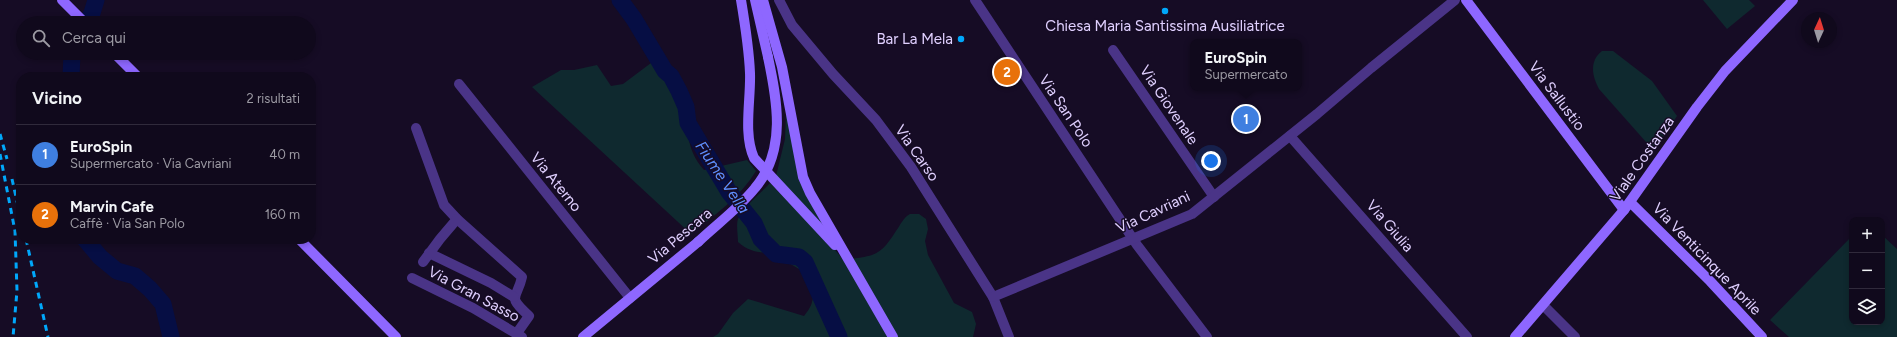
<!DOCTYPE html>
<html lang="it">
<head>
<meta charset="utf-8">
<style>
  body { margin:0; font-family:Figtree,sans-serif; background:#1e1729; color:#f1f3f6 }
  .controls { position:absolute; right:12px; bottom:12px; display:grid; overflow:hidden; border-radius:8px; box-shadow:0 2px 6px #0003 }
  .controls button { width:36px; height:36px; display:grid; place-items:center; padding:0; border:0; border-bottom:1px solid #302a3b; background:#10091c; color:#f1f3f6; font:20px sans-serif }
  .compass { position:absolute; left:1801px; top:12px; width:36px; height:36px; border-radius:50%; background:#10091c; box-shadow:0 2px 6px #0003; rotate:4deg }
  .you { position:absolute; left:1211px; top:161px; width:14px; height:14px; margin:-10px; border:3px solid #fff; border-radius:50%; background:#1a73e8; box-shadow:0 0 0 6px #1a73e833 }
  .badge { display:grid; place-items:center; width:26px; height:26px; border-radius:50%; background:#b45309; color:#fff; font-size:13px; font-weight:700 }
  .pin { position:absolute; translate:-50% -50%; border:2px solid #fff; box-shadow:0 1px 4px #0006 }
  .popup { position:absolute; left:1190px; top:39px; width:112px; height:52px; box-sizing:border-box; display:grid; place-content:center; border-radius:8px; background:#10091c; filter:drop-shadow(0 1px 3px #0005); font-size:13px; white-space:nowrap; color:#9c9aa3 }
  .popup b { font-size:15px; color:#f1f3f6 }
  .popup::after { content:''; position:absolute; left:50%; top:100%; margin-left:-8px; border:8px solid transparent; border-top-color:#10091c }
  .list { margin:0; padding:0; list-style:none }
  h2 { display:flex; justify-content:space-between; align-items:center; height:52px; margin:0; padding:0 16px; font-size:17px }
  h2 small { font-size:13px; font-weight:400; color:#9c9aa3 }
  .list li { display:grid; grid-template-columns:26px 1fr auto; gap:12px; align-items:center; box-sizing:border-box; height:60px; padding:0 16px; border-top:1px solid #302a3b }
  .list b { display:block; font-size:15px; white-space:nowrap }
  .list p { margin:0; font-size:13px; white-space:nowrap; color:#9c9aa3 }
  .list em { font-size:13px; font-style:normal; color:#9c9aa3 }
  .icon { flex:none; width:22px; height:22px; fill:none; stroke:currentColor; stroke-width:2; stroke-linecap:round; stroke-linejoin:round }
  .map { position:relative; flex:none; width:1897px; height:337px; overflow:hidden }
  .search { position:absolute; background:#10091c; box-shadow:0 2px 6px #0003; left:16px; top:16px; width:300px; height:44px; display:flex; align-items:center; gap:10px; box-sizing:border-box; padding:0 14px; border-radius:22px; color:#9c9aa3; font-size:15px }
  .panel { position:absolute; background:#10091c; box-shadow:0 2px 6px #0003; left:16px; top:72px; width:300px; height:172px; border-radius:16px }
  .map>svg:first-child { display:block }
  .green { fill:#0f292f }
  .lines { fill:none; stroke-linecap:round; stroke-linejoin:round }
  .river { stroke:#060e44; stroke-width:17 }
  .street { stroke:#4a3487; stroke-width:10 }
  .secondary { stroke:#8e67ff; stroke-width:10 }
  .rail { stroke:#00a8fb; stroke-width:3; stroke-dasharray:6 5; stroke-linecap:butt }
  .secondary-bridge { stroke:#8e67ff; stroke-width:10 }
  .poi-dot { fill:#00a8fb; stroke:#160c25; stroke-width:1.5 }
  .labels { text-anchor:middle; stroke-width:3; stroke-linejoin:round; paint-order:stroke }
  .poi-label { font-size:15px; fill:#e0d0ff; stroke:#160c25 }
  .street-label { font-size:15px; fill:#e0d0ff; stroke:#160c25 }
  .water-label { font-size:16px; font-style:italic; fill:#5e8fff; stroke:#160c25 }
</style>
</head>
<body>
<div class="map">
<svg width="1897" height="337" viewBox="0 0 1897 337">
  <rect width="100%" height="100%" fill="#160c25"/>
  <g class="green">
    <path d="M1703 0H1749L1755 6 1727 29Z"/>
    <path d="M1602 51H1613L1652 81 1677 116 1654 151 1599 89C1592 76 1589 61 1602 51Z"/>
    <path d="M655 60C664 76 675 89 681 106 691 131 684 147 704 170L747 160 756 171C740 197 715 215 691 234L532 87 561 70H574L597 65 611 86 623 84Z"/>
    <path d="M786 113 801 178 829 233 776 176 785 139Z"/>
    <path d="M770 183 830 244 846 263 889 337H713L718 334 733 313 748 299 804 316C807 312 811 307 812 302 816 291 809 275 799 269 790 264 787 262 782 252 765 253 751 254 738 242 738 235 736 225 738 219 744 206 760 194 770 183Z"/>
    <path d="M910 214H919L926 219 928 229 925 241 928 255 954 303 972 312 976 324 973 337H894L850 259C877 256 882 253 896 231 901 224 903 218 910 214Z"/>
    <path d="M1882 235 1897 249V337H1789L1770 320 1852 236V322H1882Z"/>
  </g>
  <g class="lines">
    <g class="river">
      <path d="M620 0 634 19 665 71 671 76 679 91 686 107 688 123 729 192 754 223 761 239 776 254 799 257 805 262 839 337"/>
      <path d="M86 23 92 13 96 0"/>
      <path d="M71 77 72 53"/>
      <path d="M85 239 100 257 117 271 135 276 150 289 163 304 171 337"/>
    </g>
    <g class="street">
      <path d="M779 0 792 25 833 74 876 120 911 167 993 297 1009 337"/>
      <path d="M975 0 1137 245 1207 337"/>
      <path d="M1113 50 1214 197"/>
      <path d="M459 84 630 298"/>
      <path d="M416 128 444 205 457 219 522 277C517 300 506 295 529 316L517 333"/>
      <path d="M1290 136 1467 337"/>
      <path d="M429 253 491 283 514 297"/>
      <path d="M423 262 440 239 457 219"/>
      <path d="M412 278 473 308 522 337"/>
      <path d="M993 297 1192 214 1317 114 1371 68 1455 0"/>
      <path d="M1544 306 1575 337"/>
    </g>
    <g class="secondary">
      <path d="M62 0 85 23"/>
      <path d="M741 0C745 24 749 49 750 73 751 99 743 134 754 158L835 245"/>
      <path d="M755 0 768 57"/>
      <path d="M763 0 782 67 803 177 810 193 893 337"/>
      <path d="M1466 0 1624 210"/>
      <path d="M114 53 138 77"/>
      <path d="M1630 202 1710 281 1762 337"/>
      <path d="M299 239 396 337"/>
      <path d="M583 337 698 242"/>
      <path d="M1515 337 1624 210 1697 107 1725 71 1793 0"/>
    </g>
    <g class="rail">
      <path d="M0 134 7 159"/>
      <path d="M0 154 15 231 17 291 13 337"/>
      <path d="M12 179 21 219"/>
      <path d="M26 239 48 337"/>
    </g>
    <path class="secondary-bridge" d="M698 242C717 224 739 208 755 188 787 150 777 100 768 57"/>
  </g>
  <g class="poi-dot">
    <circle cx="1165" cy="11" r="4"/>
    <circle cx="961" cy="39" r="4"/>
  </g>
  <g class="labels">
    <g class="poi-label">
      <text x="1165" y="31">Chiesa Maria Santissima Ausiliatrice</text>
      <text x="953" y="44" text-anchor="end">Bar La Mela</text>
    </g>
    <g class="street-label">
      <text transform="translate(1557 96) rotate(53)" y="5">Via Sallustio</text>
      <text transform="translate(1169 105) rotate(56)" y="5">Via Giovenale</text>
      <text transform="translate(1066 111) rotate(56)" y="5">Via San Polo</text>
      <text transform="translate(917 153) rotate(55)" y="5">Via Carso</text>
      <text transform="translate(1642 159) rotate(-55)" y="5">Viale Costanza</text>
      <text transform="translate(556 182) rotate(51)" y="5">Via Aterno</text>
      <text transform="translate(1153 212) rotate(-25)" y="5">Via Cavriani</text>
      <text transform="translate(1390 226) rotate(49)" y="5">Via Giulia</text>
      <text transform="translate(680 236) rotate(-40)" y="5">Via Pescara</text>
      <text transform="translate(1707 259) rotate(46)" y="5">Via Venticinque Aprile</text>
      <text transform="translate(474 294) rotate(28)" y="5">Via Gran Sasso</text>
    </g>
    <g class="water-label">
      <text transform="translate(723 177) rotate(56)" y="6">Fiume Vella</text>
    </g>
  </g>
</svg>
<div class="controls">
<button>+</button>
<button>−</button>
<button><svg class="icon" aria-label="layers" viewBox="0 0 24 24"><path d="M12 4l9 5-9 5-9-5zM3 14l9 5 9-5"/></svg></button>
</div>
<svg class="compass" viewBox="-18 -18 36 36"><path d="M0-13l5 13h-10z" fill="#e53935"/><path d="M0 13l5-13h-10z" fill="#9c9aa3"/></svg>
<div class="you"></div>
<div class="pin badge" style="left:1246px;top:119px;background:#3f7fe0">1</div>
<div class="popup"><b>EuroSpin</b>Supermercato</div>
<div class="pin badge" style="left:1007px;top:72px;background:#e8710a">2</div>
<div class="search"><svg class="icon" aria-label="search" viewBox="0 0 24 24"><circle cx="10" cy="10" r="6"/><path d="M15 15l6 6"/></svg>Cerca qui</div>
<section class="panel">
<h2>Vicino<small>2 risultati</small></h2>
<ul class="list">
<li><span class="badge" style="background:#3f7fe0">1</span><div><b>EuroSpin</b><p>Supermercato · Via Cavriani</p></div><em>40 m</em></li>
<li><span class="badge" style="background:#e8710a">2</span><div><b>Marvin Cafe</b><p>Caffè · Via San Polo</p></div><em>160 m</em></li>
</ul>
</section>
</div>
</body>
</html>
